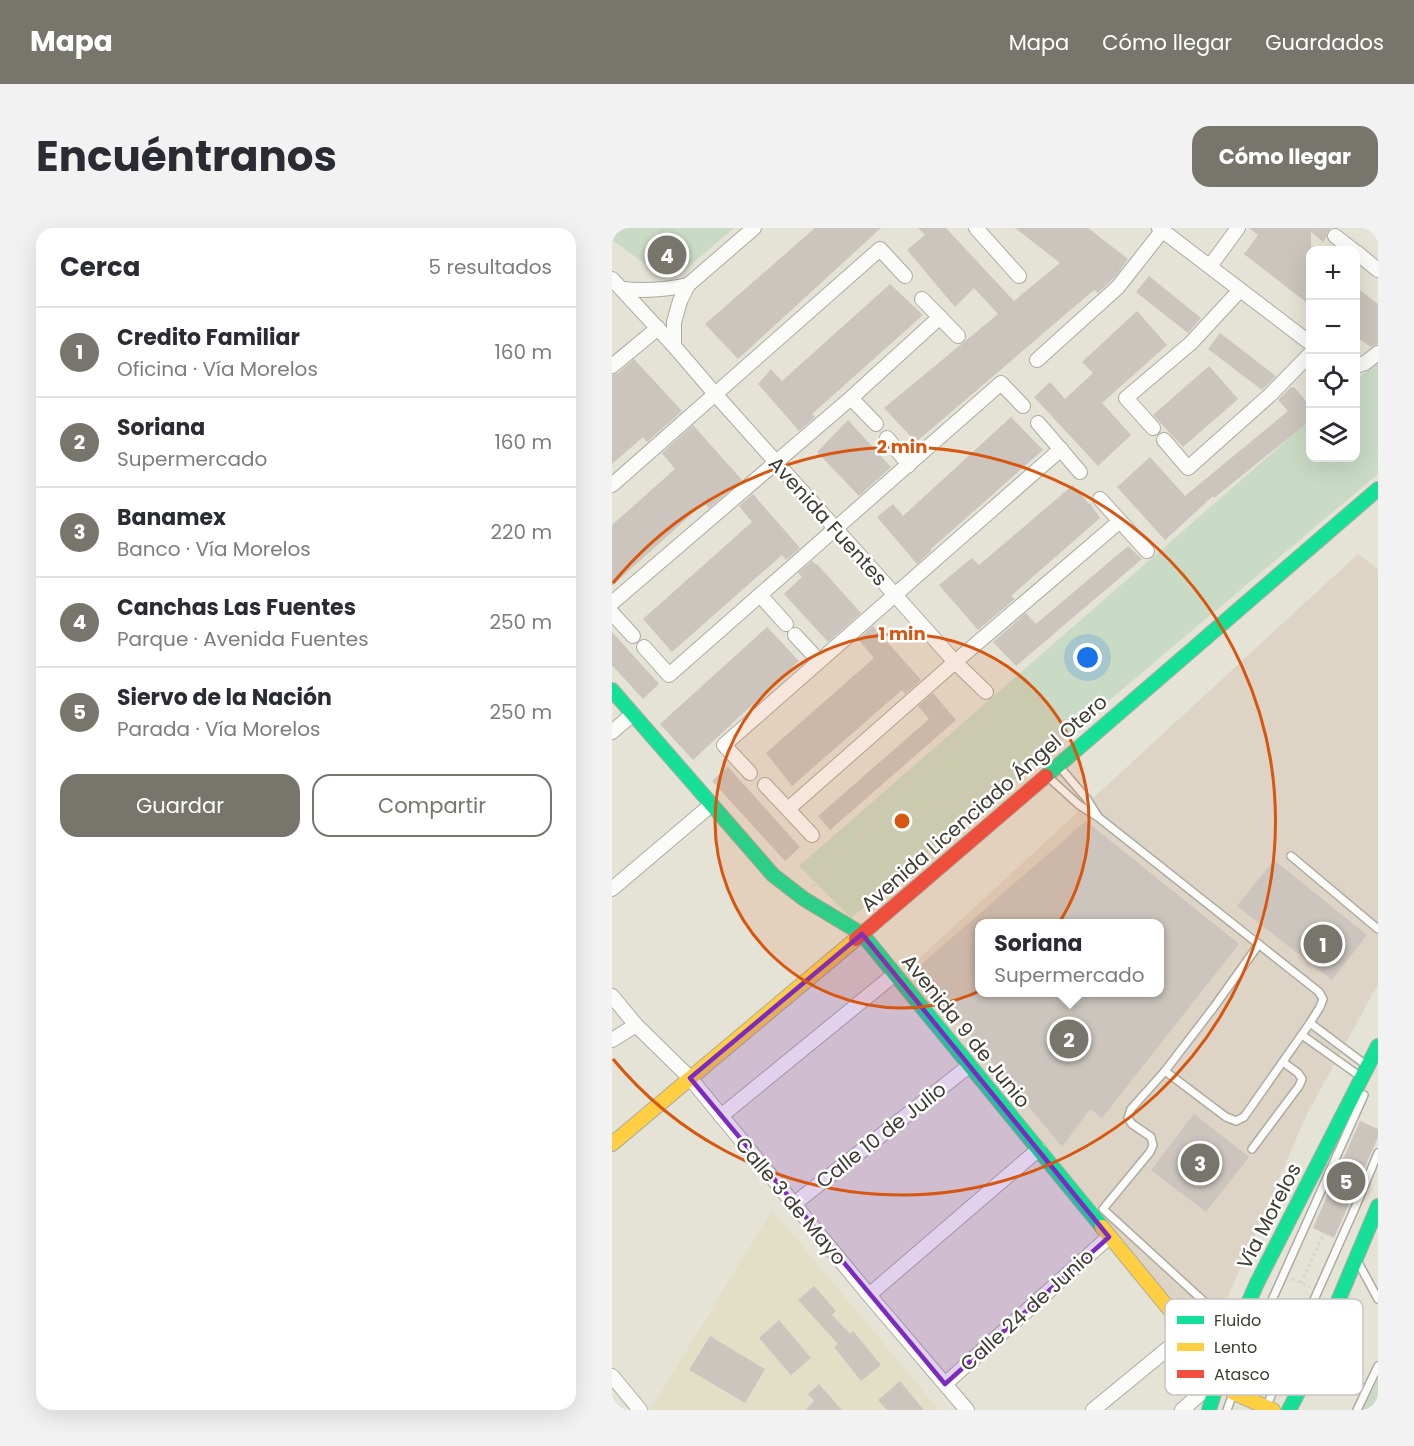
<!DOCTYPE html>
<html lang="es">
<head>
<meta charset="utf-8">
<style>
  body { margin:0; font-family:Poppins,sans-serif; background:#f2f2f3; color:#2b2b33 }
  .controls { position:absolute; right:18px; top:18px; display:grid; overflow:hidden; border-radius:12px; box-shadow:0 6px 24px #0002 }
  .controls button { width:54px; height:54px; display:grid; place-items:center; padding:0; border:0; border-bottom:2px solid #e1e1e2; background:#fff; color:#2b2b33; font:30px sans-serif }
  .you { position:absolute; left:476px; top:430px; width:21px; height:21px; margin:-15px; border:4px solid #fff; border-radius:50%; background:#1a73e8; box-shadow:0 0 0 9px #1a73e833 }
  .badge { display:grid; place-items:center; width:39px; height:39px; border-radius:50%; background:#78766c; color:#fff; font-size:20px; font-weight:700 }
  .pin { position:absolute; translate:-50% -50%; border:3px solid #fff; box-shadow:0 2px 6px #0006 }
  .popup { position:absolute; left:363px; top:691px; width:189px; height:78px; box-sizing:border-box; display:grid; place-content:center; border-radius:12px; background:#fff; filter:drop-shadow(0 2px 4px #0005); font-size:20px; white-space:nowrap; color:#7c7c81 }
  .popup b { font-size:22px; color:#2b2b33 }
  .popup::after { content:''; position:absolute; left:50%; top:100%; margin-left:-12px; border:12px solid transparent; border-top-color:#fff }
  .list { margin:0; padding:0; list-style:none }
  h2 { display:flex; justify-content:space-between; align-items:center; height:78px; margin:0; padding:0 24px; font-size:26px }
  h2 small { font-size:20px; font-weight:400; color:#7c7c81 }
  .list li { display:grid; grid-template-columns:39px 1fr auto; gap:18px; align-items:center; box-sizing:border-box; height:90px; padding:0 24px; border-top:2px solid #e1e1e2 }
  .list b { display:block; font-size:22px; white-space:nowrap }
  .list p { margin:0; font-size:20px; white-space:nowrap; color:#7c7c81 }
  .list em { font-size:20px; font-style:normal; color:#7c7c81 }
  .actions { display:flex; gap:12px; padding:18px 24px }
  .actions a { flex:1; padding:14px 0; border:2px solid #78766c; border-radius:18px; text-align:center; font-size:21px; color:#78766c }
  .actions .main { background:#78766c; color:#fff }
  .icon { flex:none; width:33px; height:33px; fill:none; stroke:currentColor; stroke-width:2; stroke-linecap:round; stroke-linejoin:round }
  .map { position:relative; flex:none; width:766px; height:1182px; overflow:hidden; border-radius:18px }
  header { display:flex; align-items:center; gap:36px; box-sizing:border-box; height:84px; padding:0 30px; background:#78766c; color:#fff }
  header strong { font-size:28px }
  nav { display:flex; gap:33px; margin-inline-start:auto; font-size:21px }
  .intro { display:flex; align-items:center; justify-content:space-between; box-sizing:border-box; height:144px; padding:0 36px }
  h1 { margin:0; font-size:42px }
  .button { padding:15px 27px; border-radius:18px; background:#78766c; color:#fff; font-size:21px; font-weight:700 }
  main { display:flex; gap:36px; padding:0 36px }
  aside { flex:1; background:#fff; border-radius:18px; box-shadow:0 6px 24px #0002 }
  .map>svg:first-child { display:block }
  .commercial { fill:#ded4c5; fill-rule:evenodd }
  .built { fill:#e3dfc7 }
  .green { fill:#c9dbc5 }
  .building { fill:#ccc5be; fill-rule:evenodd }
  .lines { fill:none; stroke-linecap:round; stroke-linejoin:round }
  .lane-casing { stroke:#adaba1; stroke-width:10 }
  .street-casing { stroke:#adaba1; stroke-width:16 }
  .fast-casing { stroke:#adaba1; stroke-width:16 }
  .slow-casing { stroke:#adaba1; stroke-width:16 }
  .jam-casing { stroke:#adaba1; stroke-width:16 }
  .path { stroke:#d6d5d2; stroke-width:3; stroke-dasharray:3 3; stroke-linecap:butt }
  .lane { stroke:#fbfbf9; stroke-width:7 }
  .street { stroke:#fbfbf9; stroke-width:14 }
  .fast { stroke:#16e098; stroke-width:14 }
  .slow { stroke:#ffcf43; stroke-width:14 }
  .jam { stroke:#f24e42; stroke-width:14 }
  .marked { fill:#7b2cbf; fill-opacity:0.2; stroke:#7b2cbf; stroke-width:4.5; stroke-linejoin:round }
  .ring { fill:none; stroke:#d75610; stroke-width:3 }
  .labels { text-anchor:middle; stroke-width:5; stroke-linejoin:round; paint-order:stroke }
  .street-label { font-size:20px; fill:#3e3c33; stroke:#fff }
  .key { fill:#fff; stroke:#c5c4c2; stroke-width:1.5 }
  .key-label { font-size:16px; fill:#3e3c33 }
  .centre { fill:#d75610; stroke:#fff; stroke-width:3 }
  .ring-label { font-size:18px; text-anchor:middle; font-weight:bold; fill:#d75610; stroke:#fff; stroke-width:5; stroke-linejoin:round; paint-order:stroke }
</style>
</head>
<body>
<header>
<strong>Mapa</strong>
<nav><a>Mapa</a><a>Cómo llegar</a><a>Guardados</a></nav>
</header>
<div class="intro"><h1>Encuéntranos</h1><a class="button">Cómo llegar</a></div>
<main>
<aside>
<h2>Cerca<small>5 resultados</small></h2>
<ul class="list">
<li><span class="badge">1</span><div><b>Credito Familiar</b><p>Oficina · Vía Morelos</p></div><em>160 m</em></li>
<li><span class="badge">2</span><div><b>Soriana</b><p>Supermercado</p></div><em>160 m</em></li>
<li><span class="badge">3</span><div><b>Banamex</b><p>Banco · Vía Morelos</p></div><em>220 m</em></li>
<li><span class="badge">4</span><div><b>Canchas Las Fuentes</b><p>Parque · Avenida Fuentes</p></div><em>250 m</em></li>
<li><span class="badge">5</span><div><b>Siervo de la Nación</b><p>Parada · Vía Morelos</p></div><em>250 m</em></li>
</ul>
<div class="actions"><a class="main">Guardar</a><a>Compartir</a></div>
</aside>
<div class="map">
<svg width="766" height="1182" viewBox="0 0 766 1182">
  <rect width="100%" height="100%" fill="#e5e3d5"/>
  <path class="commercial" d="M746 326 766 341V756L694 888 593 1122 288 748ZM367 696H547V764H367Z"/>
  <path class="built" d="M160 982 327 1182H38Z"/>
  <g class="green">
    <path d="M0 0H122L74 41 53 50 0 12Z"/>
    <path d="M766 133V246L239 690 187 638 698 192V230H744V153Z"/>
    <path d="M766 1138V1182H745Z"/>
  </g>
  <g class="building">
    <path d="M203 0H269L126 131 93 96Z"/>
    <path d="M306 0H334L402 73 448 35 403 0H476L516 31 504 48 486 65 482 62 304 214 272 180 386 86 362 60 343 79 295 22 313 7Z"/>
    <path d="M637 0H719L716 3 714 10 711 14 699 4V78L632 26 646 7Z"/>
    <path d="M537 48 589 90 576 105 524 64Z"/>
    <path d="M278 56 311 87 200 186 203 189 187 203 146 156 159 141 170 153Z"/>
    <path d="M744 59 766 76V116L759 119 744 109Z"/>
    <path d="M525 83 555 117 490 175 519 207 486 238 422 169 438 154 453 171 481 145 470 134Z"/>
    <path d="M608 105 664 148 650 162 596 121Z"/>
    <path d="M22 131 70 183 35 214 31 209 0 236V147L6 145Z"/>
    <path d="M597 138 626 171 571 219 541 187Z"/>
    <path d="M679 159 680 160 682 159 699 179V192L602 270 601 268 553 312 505 259 538 229 573 268 676 183 666 172Z"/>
    <path d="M399 189 431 222 319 321 320 322 305 336 265 289 281 276 291 288Z"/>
    <path d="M236 192 279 239 247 268 205 224Z"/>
    <path d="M81 197 130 252 97 280 92 275 0 358V297L63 241 50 225Z"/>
    <path d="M461 257 477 276 478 275 488 290 399 368 403 371 366 402 327 357 360 330 367 337Z"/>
    <path d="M141 266 188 320 174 332 170 327 60 424 31 391 140 294 127 278Z"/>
    <path d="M516 318 530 331 404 438 381 414 414 385 424 396Z"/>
    <path d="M200 333 204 337 205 336 249 385 216 414 172 366 190 349 186 345Z"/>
    <path d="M261 398 309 452 293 466 290 462 180 558 154 525 262 430 246 411Z"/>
    <path d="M155 399 187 433 81 532 48 496Z"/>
    <path d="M0 404 47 456 31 471 0 437Z"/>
    <path d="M321 465 344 492 218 602 206 588 317 491 306 478Z"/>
    <path d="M116 539 188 619 173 633 100 553Z"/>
    <path d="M474 593 627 716 490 890 478 881 450 919 304 741ZM367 696H547V765H367Z"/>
    <path d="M662 632 755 707 720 752 625 678Z"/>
    <path d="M582 886 637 929 594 984 539 942Z"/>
    <path d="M748 893 766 901V909L722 1010 701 1000Z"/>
    <path d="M202 1058 224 1083 220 1087 238 1106 241 1103 269 1137 249 1153 222 1119 226 1116 186 1072Z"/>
    <path d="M167 1092 199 1130 179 1147 147 1110Z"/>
    <path d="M98 1108 153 1141 133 1175 77 1142Z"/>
    <path d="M288 1153 312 1182H275L266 1172Z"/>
    <path d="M207 1156 230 1182H194L202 1173 196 1166Z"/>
  </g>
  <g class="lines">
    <defs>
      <g id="lane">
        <path d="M446 537 475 571 485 587"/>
        <path d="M435 548 467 577 486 589 707 764 711 771 708 779 698 795 632 889 624 893 614 889 553 843"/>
        <path d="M679 628 766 701"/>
        <path d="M698 795 754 837"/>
        <path d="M690 807 749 849"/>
        <path d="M640 921 687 858 690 851 686 845 671 834"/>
        <path d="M747 1036 766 1071"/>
        <path d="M622 1101 491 981 538 924 541 917 539 909 520 896 516 890 519 881 553 843 602 779 647 716"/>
        <path d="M655 1177 743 980 766 925"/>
        <path d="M615 1182 634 1130 752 867"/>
        <path d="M745 1182 766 1138"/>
      </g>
      <g id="street">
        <path d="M364 0 407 48"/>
        <path d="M547 0 698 115"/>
        <path d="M723 8 741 22"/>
        <path d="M744 24 766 42"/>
        <path d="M598 38 626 0"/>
        <path d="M0 51 62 118 104 167 283 367 343 434 374 464"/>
        <path d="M10 61C33 63 54 62 76 57"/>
        <path d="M310 71 346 108"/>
        <path d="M62 118V94L68 73 76 57 142 0"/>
        <path d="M425 132 506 59 550 3"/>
        <path d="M0 138 46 100"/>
        <path d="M744 138 753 135 766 125"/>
        <path d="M239 170 264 196"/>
        <path d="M426 195 468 244"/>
        <path d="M541 200 514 170 579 115 628 62"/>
        <path d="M275 210 297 237"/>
        <path d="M552 212 576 240 658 167 698 126"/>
        <path d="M0 257 268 21 293 48"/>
        <path d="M488 271 535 323"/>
        <path d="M148 367 174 396"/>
        <path d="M0 375 239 170 328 89"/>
        <path d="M0 385 21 408"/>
        <path d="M183 407 207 433"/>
        <path d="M32 419 57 447 389 155 411 178"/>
        <path d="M0 504 21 486"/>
        <path d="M138 545 112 517 449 221"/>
        <path d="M153 557 200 607"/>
        <path d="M176 581 343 434 508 293"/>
        <path d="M0 661 99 577"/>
        <path d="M0 768 24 797 78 850 257 1067 355 1182"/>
        <path d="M0 812 24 797"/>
        <path d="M109 888 283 746"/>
        <path d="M182 976 357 838"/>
        <path d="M257 1067 427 921"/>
        <path d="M0 1148 28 1182"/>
        <path d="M333 1156 497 1009"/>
        <path d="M481 1182 576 1104"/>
        <path d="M570 1182 605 1151"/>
      </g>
      <g id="fast">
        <path d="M0 462 161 647 192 671 250 706 490 999"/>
        <path d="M434 548 766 261"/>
        <path d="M597 1182 607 1149 624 1103 645 1055 766 818"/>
        <path d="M677 1182 695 1147 766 978"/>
      </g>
      <g id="slow">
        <path d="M0 916 244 711"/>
        <path d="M490 999 576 1104 607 1149 622 1165 661 1182"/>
      </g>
      <path id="jam" d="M244 711 434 548"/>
    </defs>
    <use href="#lane" class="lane-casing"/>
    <use href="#street" class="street-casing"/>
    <use href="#fast" class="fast-casing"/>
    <use href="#slow" class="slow-casing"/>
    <use href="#jam" class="jam-casing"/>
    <g class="path">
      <path d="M383 481 388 540 392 564"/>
      <path d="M248 607 264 597 336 574 351 569 369 559 390 552"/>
      <path d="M201 658 220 630 247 608 261 589 292 559 355 506 383 480"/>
      <path d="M680 1051 698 1059"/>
      <path d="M689 1055 712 1005"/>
    </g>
    <use href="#lane" class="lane"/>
    <use href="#street" class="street"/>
    <use href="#fast" class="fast"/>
    <use href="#slow" class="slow"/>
    <use href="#jam" class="jam"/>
  </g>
  <path class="marked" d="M250 706 497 1009 333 1156 78 850Z"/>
  <circle cx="290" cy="593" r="187" fill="#d75610" fill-opacity=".12"/>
  <g class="ring">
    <circle cx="290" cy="593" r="187"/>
    <path d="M1 355A374 374 0 1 1 1 831"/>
  </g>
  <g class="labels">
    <g class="street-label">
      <text transform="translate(216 293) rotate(48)" y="7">Avenida Fuentes</text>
      <text transform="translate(372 575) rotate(-41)" y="7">Avenida Licenciado Ángel Otero</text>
      <text transform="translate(354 803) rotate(51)" y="7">Avenida 9 de Junio</text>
      <text transform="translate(269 907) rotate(-38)" y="7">Calle 10 de Julio</text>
      <text transform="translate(179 973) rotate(50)" y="7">Calle 3 de Mayo</text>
      <text transform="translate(657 988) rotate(-63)" y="7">Vía Morelos</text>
      <text transform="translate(415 1082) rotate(-42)" y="7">Calle 24 de Junio</text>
    </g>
  </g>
  <rect x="553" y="1071" width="198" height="96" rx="9" class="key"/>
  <rect x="565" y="1088" width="27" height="8" fill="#16e098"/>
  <rect x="565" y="1115" width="27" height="8" fill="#ffcf43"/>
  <rect x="565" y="1142" width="27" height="8" fill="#f24e42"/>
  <g class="key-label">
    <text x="602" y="1098">Fluido</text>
    <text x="602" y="1125">Lento</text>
    <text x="602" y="1152">Atasco</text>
  </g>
  <circle cx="290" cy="593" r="9" class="centre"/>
  <g class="ring-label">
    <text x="290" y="225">2 min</text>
    <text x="290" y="412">1 min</text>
  </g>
</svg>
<div class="controls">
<button>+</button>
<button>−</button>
<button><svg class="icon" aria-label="locate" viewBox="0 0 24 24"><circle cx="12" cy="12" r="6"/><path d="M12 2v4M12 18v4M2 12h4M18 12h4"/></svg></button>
<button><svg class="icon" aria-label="layers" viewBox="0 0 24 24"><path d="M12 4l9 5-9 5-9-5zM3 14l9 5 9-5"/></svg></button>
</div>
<div class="you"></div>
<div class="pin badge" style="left:711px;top:716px">1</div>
<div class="pin badge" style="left:457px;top:811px">2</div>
<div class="popup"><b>Soriana</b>Supermercado</div>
<div class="pin badge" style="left:588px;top:935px">3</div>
<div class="pin badge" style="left:55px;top:27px">4</div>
<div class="pin badge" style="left:734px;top:953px">5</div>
</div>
</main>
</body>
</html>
